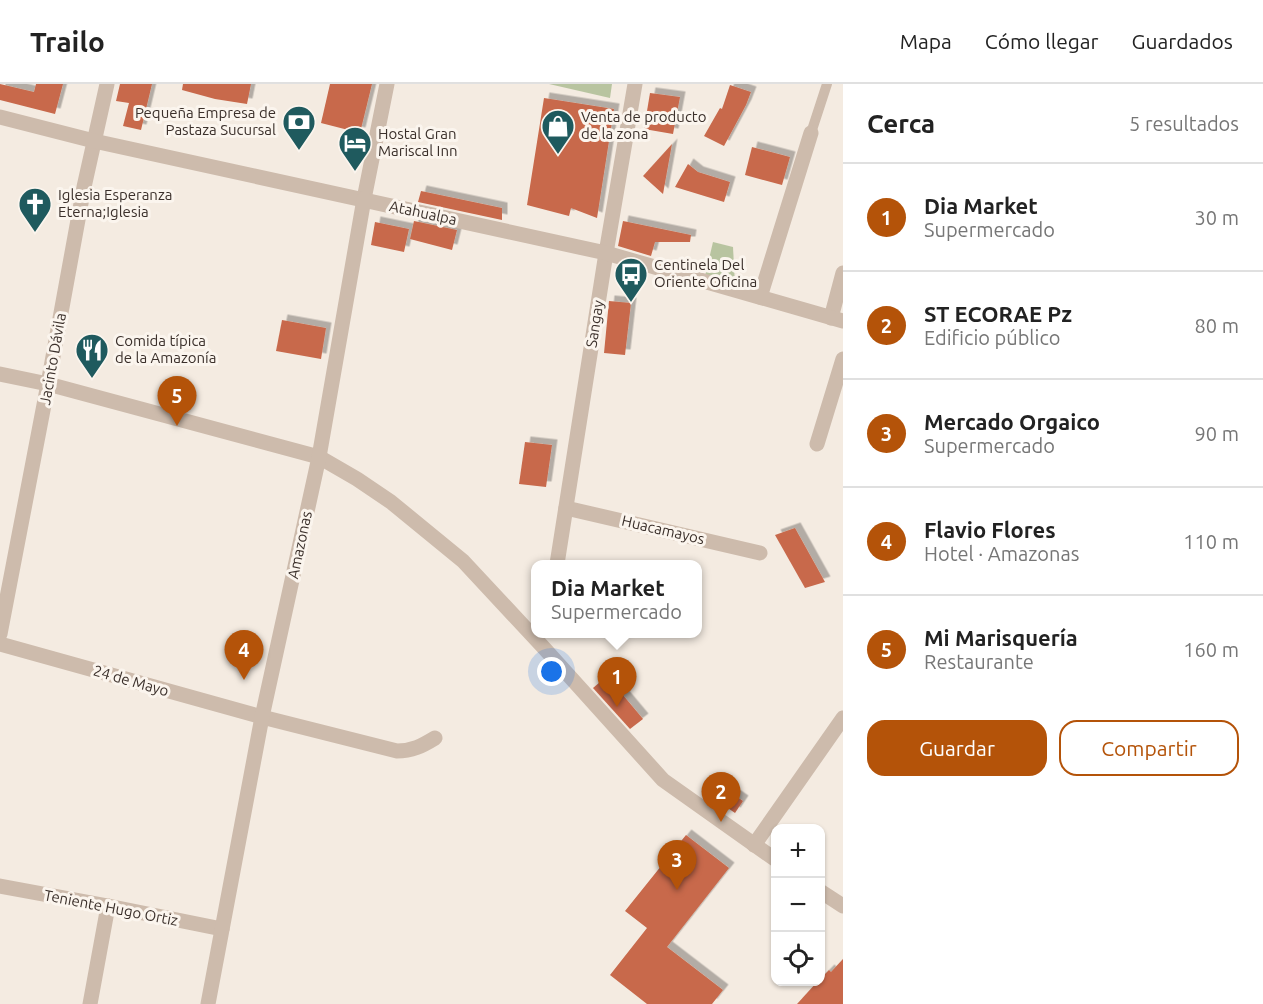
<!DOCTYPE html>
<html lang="es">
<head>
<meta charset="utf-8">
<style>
  body { margin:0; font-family:Ubuntu,sans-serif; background:#f2f2f2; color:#222 }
  .controls { position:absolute; right:18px; bottom:18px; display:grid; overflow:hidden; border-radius:12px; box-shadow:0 2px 4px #0004 }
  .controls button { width:54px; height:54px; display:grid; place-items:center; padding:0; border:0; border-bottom:2px solid #e0e0e0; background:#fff; color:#222; font:30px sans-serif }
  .you { position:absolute; left:552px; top:588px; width:21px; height:21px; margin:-15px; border:4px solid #fff; border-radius:50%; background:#1a73e8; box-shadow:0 0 0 9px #1a73e833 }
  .badge { display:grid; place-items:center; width:39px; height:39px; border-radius:50%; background:#b45309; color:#fff; font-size:20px; font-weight:700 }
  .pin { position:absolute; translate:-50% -50px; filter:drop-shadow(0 2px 3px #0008) }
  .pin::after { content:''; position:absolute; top:32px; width:21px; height:18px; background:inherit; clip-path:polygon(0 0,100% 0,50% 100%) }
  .popup { position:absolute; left:531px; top:476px; width:171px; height:78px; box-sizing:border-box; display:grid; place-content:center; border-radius:12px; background:#fff; filter:drop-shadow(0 2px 4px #0005); font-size:20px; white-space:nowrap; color:#767676 }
  .popup b { font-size:22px; color:#222 }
  .popup::after { content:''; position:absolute; left:50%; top:100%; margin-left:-12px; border:12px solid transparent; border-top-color:#fff }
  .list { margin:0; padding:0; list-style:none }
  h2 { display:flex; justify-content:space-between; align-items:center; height:78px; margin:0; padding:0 24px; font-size:26px }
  h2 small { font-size:20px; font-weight:400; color:#767676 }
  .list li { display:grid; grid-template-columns:39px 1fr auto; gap:18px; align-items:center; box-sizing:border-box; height:108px; padding:0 24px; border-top:2px solid #e0e0e0 }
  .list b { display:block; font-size:22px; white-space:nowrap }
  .list p { margin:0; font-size:20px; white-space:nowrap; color:#767676 }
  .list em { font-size:20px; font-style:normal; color:#767676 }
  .actions { display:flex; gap:12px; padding:18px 24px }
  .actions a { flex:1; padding:14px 0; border:2px solid #b45309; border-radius:18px; text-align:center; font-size:21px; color:#b45309 }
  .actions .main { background:#b45309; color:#fff }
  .icon { flex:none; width:33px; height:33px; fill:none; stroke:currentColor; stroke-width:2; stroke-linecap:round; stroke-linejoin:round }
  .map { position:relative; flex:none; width:843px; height:920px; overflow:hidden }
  header { display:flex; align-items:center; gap:36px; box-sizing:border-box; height:84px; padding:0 30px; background:#fff; border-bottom:2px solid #e0e0e0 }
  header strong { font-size:28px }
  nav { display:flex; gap:33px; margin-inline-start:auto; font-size:21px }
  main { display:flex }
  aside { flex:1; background:#fff }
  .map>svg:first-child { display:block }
  .green { fill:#b8c4a0 }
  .building { fill:#c8694b; filter:url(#shadow) }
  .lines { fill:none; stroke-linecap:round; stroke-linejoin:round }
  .service { stroke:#cdbbac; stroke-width:10 }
  .minor { stroke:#cdbbac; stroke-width:15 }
  .tertiary { stroke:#cdbbac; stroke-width:15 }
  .labels { text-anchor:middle; stroke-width:6; stroke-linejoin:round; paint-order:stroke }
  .poi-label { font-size:15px; fill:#3b302b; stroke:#fbf5ee; text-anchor:start }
  .street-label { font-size:15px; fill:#3b302b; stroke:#fbf5ee }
</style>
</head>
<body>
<header>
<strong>Trailo</strong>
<nav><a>Mapa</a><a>Cómo llegar</a><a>Guardados</a></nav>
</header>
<main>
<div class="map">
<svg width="843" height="920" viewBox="0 0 843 920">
  <defs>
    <filter id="shadow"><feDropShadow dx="5.5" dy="-5.5" stdDeviation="0" flood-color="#0004"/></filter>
  </defs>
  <rect width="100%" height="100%" fill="#f4ebe1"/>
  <g class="green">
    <path d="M549 0H612L610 14Z"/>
    <path d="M713 158 733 163 735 201 705 192Z"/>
  </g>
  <g class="building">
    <path d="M0 0 34 8 36 0H63L55 30 0 16Z"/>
    <path d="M120 0H152L141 46 123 42 129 19 116 17Z"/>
    <path d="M183 0H251L247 20 215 15 182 6Z"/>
    <path d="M330 0H372L360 49 321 39Z"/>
    <path d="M730 1 751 8 746 21 724 62 704 52 720 24 722 25Z"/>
    <path d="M650 9 680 13 673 50 644 45Z"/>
    <path d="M544 14 614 25 597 134 571 124 569 132 527 121Z"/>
    <path d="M672 60 663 110 643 92Z"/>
    <path d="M752 63 790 73 782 101 745 91Z"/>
    <path d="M688 80 698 88 730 98 724 118 675 103Z"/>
    <path d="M421 107 502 124V136L418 118Z"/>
    <path d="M414 137 457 146 452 166 410 155Z"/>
    <path d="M623 137 691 151 690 158H655L651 172 618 162Z"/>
    <path d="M375 138 409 145 404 168 371 161Z"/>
    <path d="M609 217 631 219 625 271 604 269Z"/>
    <path d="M282 236 326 244 321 275 276 267Z"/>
    <path d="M525 358 552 361 546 403 519 400Z"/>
    <path d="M795 444 825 498 805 504 775 451Z"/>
    <path d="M607 592 643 635 630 645 593 604Z"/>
    <path d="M711 695 743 717 735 729 702 706Z"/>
    <path d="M686 751 729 784 667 863 723 906 712 920H647L610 891 647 844 625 827Z"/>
    <path d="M843 875V920H797L818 897H820V895L829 886 831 888Z"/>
  </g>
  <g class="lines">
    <path class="service" d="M811 49 827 0"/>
    <g class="minor">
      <path d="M364 115 387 0"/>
      <path d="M760 213 811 49"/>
      <path d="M831 234 843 189"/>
      <path d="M817 360 843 275"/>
      <path d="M566 424 760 469"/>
      <path d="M557 480 606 169 635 0"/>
      <path d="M0 550 48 300 84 103 107 0"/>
      <path d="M0 560 262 633 397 667C412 667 422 662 435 654"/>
      <path d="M0 802 108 822 222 845"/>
      <path d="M90 920 108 822"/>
    </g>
    <g class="tertiary">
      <path d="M0 33 94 57 606 169 843 237"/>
      <path d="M0 290 48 300 319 373 357 395 391 418 463 477 544 564 663 696 776 776"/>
      <path d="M754 761 843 634"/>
      <path d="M820 807 843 822"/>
      <path d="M208 920 262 633 319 373 364 115"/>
    </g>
  </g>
  <defs>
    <symbol id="bank-pin" viewBox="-11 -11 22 30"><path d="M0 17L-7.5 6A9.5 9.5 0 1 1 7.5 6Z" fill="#1f5a5e" stroke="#fbf5ee"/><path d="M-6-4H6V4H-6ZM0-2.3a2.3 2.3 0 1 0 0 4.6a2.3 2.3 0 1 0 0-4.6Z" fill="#fff"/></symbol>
    <symbol id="shop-pin" viewBox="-11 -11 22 30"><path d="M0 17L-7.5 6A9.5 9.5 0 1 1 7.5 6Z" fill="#1f5a5e" stroke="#fbf5ee"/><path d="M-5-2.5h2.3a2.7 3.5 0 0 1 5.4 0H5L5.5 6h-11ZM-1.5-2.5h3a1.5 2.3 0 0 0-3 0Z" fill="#fff"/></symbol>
    <symbol id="hotel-pin" viewBox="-11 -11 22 30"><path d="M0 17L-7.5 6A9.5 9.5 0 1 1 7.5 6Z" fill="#1f5a5e" stroke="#fbf5ee"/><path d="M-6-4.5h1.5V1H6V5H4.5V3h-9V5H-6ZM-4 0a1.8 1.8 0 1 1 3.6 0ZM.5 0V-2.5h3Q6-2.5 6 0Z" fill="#fff"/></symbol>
    <symbol id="church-pin" viewBox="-11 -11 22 30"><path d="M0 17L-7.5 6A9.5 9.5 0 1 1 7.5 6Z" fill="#1f5a5e" stroke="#fbf5ee"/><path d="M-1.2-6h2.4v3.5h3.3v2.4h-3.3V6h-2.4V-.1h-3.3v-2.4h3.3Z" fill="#fff"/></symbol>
    <symbol id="bus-pin" viewBox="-11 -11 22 30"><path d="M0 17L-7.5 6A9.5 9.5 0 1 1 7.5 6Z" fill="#1f5a5e" stroke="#fbf5ee"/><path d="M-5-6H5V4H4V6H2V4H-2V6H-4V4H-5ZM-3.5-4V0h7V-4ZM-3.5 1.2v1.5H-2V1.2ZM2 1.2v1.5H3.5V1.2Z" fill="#fff"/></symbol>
    <symbol id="restaurant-pin" viewBox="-11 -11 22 30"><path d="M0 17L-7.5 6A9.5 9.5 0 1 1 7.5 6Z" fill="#1f5a5e" stroke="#fbf5ee"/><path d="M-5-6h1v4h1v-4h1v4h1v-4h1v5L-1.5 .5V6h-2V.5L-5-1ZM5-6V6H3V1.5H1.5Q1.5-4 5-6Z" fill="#fff"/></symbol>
  </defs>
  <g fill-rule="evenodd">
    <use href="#bank-pin" x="280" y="19" width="38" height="52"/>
    <use href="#shop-pin" x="539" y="23" width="38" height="52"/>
    <use href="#hotel-pin" x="336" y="40" width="38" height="52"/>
    <use href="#church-pin" x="16" y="101" width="38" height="52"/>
    <use href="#bus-pin" x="612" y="171" width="38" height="52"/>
    <use href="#restaurant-pin" x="73" y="247" width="38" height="52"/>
  </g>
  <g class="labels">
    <g class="poi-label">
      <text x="276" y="34" text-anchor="end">Pequeña Empresa de<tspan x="276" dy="17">Pastaza Sucursal</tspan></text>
      <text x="581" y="38">Venta de producto<tspan x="581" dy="17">de la zona</tspan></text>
      <text x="378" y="55">Hostal Gran<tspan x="378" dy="17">Mariscal Inn</tspan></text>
      <text x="58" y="116">Iglesia Esperanza<tspan x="58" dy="17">Eterna;Iglesia</tspan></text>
      <text x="654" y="186">Centinela Del<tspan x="654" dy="17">Oriente Oficina</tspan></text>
      <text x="115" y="262">Comida típica<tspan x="115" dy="17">de la Amazonía</tspan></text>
    </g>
    <g class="street-label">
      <text transform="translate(423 129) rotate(12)" y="5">Atahualpa</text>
      <text transform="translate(595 240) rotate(-81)" y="5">Sangay</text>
      <text transform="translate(53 275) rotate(-80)" y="5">Jacinto Dávila</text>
      <text transform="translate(663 446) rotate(13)" y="5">Huacamayos</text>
      <text transform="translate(300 461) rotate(-78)" y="5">Amazonas</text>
      <text transform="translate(131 597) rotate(16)" y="5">24 de Mayo</text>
      <text transform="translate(111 824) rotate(11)" y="5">Teniente Hugo Ortiz</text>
    </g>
  </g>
</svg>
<div class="controls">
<button>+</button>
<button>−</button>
<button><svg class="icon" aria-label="locate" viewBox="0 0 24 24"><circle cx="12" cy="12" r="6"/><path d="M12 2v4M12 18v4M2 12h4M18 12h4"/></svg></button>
</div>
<div class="you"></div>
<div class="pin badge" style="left:617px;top:623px">1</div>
<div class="popup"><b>Dia Market</b>Supermercado</div>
<div class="pin badge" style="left:721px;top:738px">2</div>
<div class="pin badge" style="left:677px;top:806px">3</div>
<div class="pin badge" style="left:244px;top:596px">4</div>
<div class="pin badge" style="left:177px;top:342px">5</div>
</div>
<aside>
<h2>Cerca<small>5 resultados</small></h2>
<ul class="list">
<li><span class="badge">1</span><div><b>Dia Market</b><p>Supermercado</p></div><em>30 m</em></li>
<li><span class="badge">2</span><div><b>ST ECORAE Pz</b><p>Edificio público</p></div><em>80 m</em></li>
<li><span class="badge">3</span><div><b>Mercado Orgaico</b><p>Supermercado</p></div><em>90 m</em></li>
<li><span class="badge">4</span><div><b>Flavio Flores</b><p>Hotel · Amazonas</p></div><em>110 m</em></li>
<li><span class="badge">5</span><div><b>Mi Marisquería</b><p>Restaurante</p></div><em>160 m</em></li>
</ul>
<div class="actions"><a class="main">Guardar</a><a>Compartir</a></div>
</aside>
</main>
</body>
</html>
